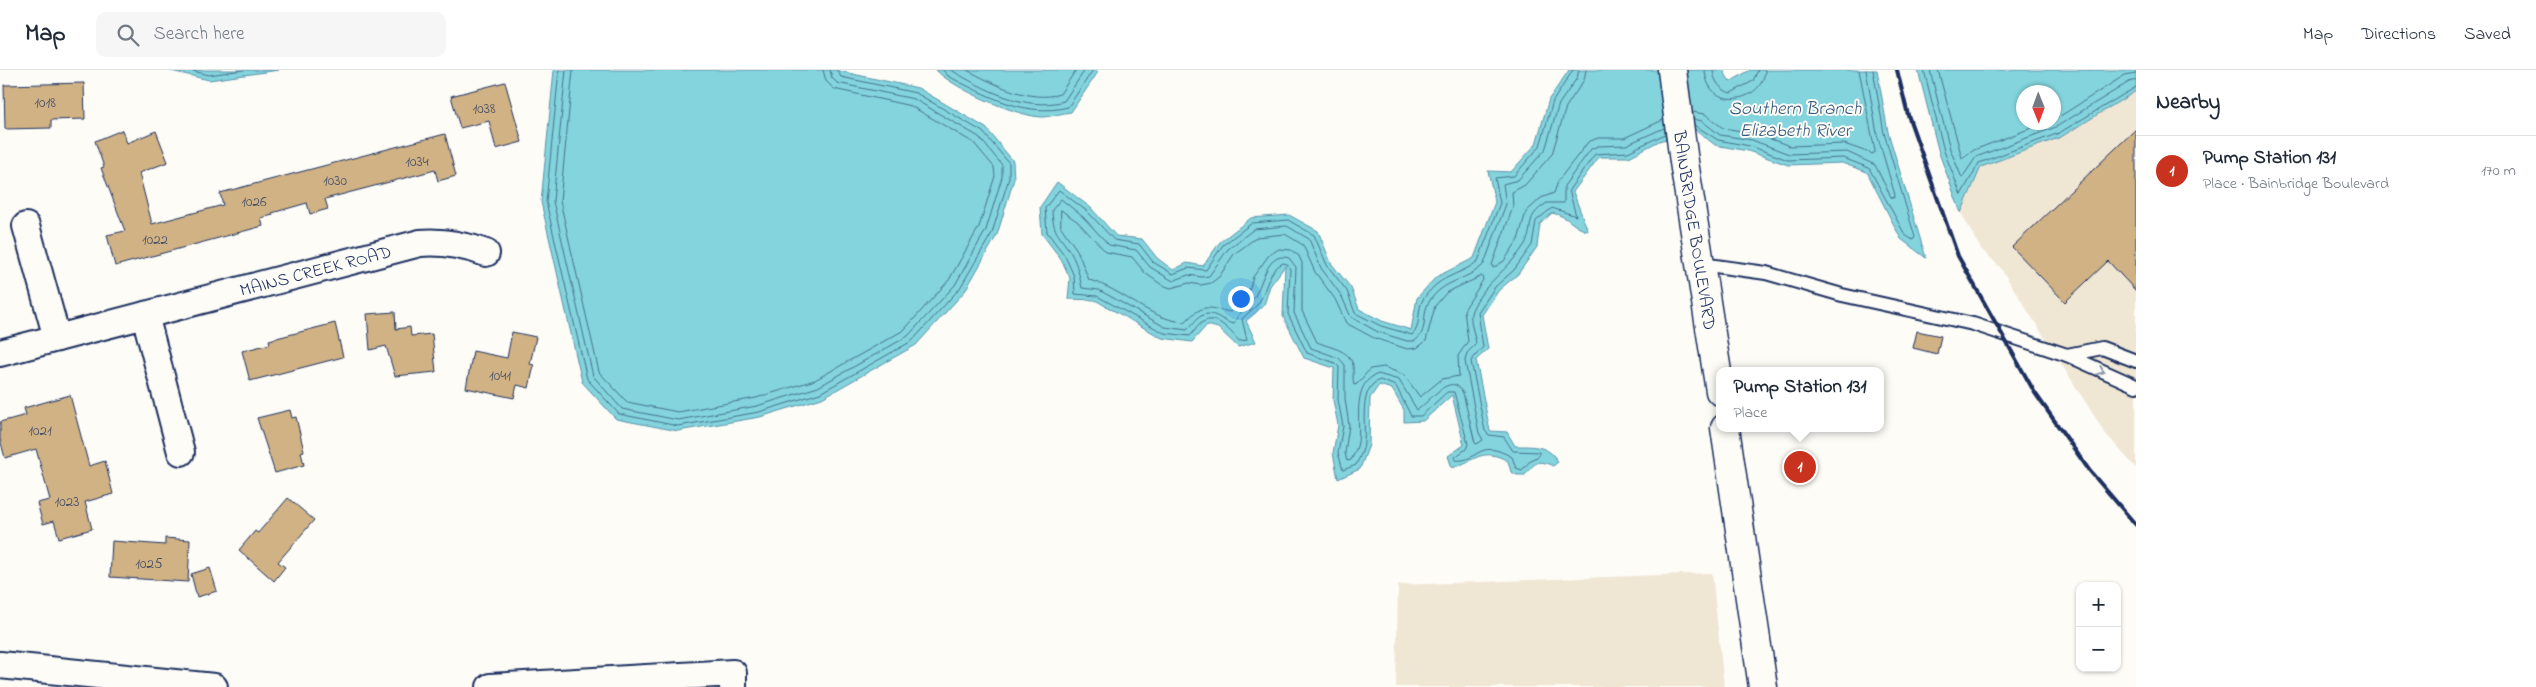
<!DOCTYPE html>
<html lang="en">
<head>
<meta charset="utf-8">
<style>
  body { margin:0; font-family:"Indie Flower",sans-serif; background:#f6f6f7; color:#1f2937 }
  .controls { position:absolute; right:15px; bottom:15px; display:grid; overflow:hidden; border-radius:10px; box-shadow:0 1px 4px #0004 }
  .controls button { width:45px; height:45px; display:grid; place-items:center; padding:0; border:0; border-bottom:1px solid #e0e1e3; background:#fff; color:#1f2937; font:25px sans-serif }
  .compass { position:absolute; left:2016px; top:15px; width:45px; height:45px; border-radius:50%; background:#fff; box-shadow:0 1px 4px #0004; rotate:179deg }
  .you { position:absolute; left:1240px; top:228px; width:18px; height:18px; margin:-12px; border:4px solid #fff; border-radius:50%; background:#1a73e8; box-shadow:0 0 0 8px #1a73e833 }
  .badge { display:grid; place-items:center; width:32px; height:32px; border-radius:50%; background:#c8321e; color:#fff; font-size:16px; font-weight:700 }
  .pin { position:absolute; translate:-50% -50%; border:2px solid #fff; box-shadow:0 1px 5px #0006 }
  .popup { position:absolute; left:1716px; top:297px; width:168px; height:65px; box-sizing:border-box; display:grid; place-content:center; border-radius:10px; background:#fff; filter:drop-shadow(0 1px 4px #0005); font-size:16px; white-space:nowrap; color:#747a83 }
  .popup b { font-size:19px; color:#1f2937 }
  .popup::after { content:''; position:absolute; left:50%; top:100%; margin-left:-10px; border:10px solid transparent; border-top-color:#fff }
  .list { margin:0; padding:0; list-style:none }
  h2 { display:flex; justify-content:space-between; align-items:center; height:65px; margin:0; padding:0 20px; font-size:21px }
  h2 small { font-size:16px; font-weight:400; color:#747a83 }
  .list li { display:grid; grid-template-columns:32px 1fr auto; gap:15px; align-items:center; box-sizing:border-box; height:70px; padding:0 20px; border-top:1px solid #e0e1e3 }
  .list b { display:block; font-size:19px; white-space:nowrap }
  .list p { margin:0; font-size:16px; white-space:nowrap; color:#747a83 }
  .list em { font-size:16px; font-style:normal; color:#747a83 }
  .icon { flex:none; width:28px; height:28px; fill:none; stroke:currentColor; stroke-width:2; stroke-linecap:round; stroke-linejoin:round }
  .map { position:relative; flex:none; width:2136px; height:617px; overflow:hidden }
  header { display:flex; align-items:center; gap:30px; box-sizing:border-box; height:70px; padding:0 25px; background:#fff; border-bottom:1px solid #e0e1e3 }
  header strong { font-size:24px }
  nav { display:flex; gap:28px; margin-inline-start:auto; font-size:18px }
  .search { width:350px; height:45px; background:#f6f6f7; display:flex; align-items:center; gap:12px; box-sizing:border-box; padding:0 18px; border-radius:10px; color:#747a83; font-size:19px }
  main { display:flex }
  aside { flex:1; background:#fff }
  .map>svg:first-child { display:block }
  .built { fill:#f0e6d4 }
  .water { fill:#83d4dc; stroke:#5992aa; fill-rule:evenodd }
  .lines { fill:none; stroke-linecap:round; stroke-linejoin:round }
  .shore { stroke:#457190; stroke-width:1 }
  .building { fill:#d0b284; stroke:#1b2f5e }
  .service-casing { stroke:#1b2f5e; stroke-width:16 }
  .minor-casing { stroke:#1b2f5e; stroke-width:30 }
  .secondary-casing { stroke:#1b2f5e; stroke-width:31 }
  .service { stroke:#fdfcf7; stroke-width:12 }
  .minor { stroke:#fdfcf7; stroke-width:26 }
  .secondary { stroke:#fdfcf7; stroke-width:28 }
  .rail { stroke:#1b2f5e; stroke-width:4 }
  .oneway { stroke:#8c96aa }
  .labels { text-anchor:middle; stroke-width:4; stroke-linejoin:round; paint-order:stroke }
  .number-label { font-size:15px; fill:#485068 }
  .street-label { font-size:18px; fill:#1b2f5e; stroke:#fdfcf7 }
  .water-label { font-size:19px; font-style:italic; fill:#35587e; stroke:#fdfcf7 }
</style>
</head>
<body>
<header>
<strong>Map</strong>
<div class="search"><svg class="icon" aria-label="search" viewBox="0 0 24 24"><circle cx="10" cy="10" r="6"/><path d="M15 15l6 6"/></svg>Search here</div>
<nav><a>Map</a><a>Directions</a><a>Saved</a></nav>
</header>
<main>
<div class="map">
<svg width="2136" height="617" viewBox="0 0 2136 617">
  <rect width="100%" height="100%" fill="#fdfcf7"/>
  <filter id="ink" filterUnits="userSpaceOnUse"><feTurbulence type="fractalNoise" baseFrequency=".02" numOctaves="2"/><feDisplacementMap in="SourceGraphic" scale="10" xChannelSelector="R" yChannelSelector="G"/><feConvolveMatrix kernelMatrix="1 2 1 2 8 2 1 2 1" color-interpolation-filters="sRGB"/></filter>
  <g filter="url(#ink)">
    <g class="built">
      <path d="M2136 21V398L2105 363 2000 197 1981 179 1961 143 1981 97 2061 67Z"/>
      <path d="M1712 503 1724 617H1396L1398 515Z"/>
    </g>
    <g class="water">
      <path d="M167 0H279L209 10Z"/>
      <path d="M554 0H834L918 18 986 58 1013 91 1014 109 997 165 965 221 916 275 822 328 760 347 678 361 616 349 582 312 541 132Z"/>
      <path d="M936 0H1094L1098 2 1071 42C1062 43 1053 46 1044 47 1020 48 952 18 936 0Z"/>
      <path d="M1569 0H1723L1730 12 1750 0H1877L1888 62 1926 188 1901 169 1867 102 1842 93 1788 95 1748 81 1715 75 1696 60 1659 71 1629 87H1599L1573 122 1588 161C1571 157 1571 147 1552 143L1540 154 1537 177 1518 204 1499 220 1482 245 1488 279 1476 290 1490 361 1507 362 1515 376C1533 376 1549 375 1558 392L1553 396C1538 389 1535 392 1525 405H1517L1511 402 1508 391C1482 377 1477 390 1452 398L1448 386 1464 375 1452 325 1423 351 1404 352V340L1392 319 1379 315 1370 328 1369 375 1360 399 1338 409 1333 383 1338 355 1333 330 1334 298 1304 288 1283 246 1285 196 1270 216 1264 235 1246 251 1256 272 1238 277 1218 258 1207 255 1192 272 1162 268 1095 230 1068 229 1070 208 1061 189 1042 164 1040 137 1057 112 1091 138 1116 166 1142 169 1157 188 1173 200 1187 193 1203 196 1220 172 1251 148 1289 145 1318 161 1331 193 1351 218 1359 239 1382 251 1411 260 1417 228 1436 207 1474 188 1495 132 1488 101 1511 102 1536 74 1549 29Z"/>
      <path d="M1918 0H2136V21L2061 67 1981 97 1961 143 1939 83ZM2054 22V52H2024V22Z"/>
    </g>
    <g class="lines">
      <g class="shore">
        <path d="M189 0 209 5 243 0"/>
        <path d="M559 0 546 132 587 309 619 344 678 356 759 342 820 323 912 271 960 218 992 163 1009 108V93L983 62 916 23 841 7 837 0"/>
        <path d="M566 0 553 131 593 306 622 339 678 350 757 336 818 317 908 266 955 215 986 160 1002 107V95L979 67 914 29 837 13 832 8 830 0"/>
        <path d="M573 0 560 131 599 302 627 332 678 342 756 328 815 310 904 260 949 210 979 157 995 106 994 97 974 73 911 36 834 19 826 11 823 0"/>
        <path d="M943 0 948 6C985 25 1026 48 1068 37L1093 0"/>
        <path d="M951 0C983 19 1026 42 1064 31L1085 0"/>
        <path d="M967 0C994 14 1029 33 1060 24L1076 0"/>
        <path d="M1573 0 1553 31 1540 76 1514 106 1495 108 1500 133 1478 191C1458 207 1442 203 1424 228 1416 238 1422 257 1412 265L1381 256 1355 243 1347 221 1327 195 1314 165 1288 150 1252 153 1223 175 1206 200 1188 198 1173 204 1153 192 1139 174 1114 170 1088 142 1059 120 1045 138 1047 162 1065 186 1074 206 1075 224 1097 226 1164 263 1190 266C1194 262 1199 253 1205 251 1218 245 1232 263 1239 271L1247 270 1242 249C1247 243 1256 238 1260 231 1267 218 1268 200 1283 193L1287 194 1290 199 1288 244 1307 283 1335 293 1339 297 1338 330 1343 356 1338 383 1343 400 1356 395C1359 388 1364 380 1364 372 1366 355 1358 317 1380 310L1396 316 1411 346H1421L1447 322H1454L1468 374 1466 379 1455 387V390C1479 393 1477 367 1512 387L1516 398 1522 400 1532 389 1539 386V382L1513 381 1504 367 1489 365 1485 361 1471 291 1483 277 1478 242 1495 217 1514 200 1532 175 1536 151 1552 138 1576 146 1569 120 1595 84 1628 82 1665 64"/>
        <path d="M1579 0 1577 8 1559 34 1545 80 1518 110 1503 114 1506 134 1484 194C1468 211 1443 209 1429 232 1421 244 1429 263 1414 271H1407L1378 262 1351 247 1341 225 1321 198 1309 169 1287 156 1254 159 1228 179 1209 206 1202 207 1188 205 1173 211 1150 197 1136 180 1109 175 1083 147 1061 129 1052 140C1053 164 1059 164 1071 183 1078 196 1079 205 1082 218L1099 220 1165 257 1187 260C1192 256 1195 249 1201 246 1214 239 1224 253 1234 254 1238 242 1246 239 1253 229 1262 218 1266 180 1289 188L1296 197 1294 243 1311 278 1339 288 1345 295V329L1349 355 1345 383 1347 391 1351 390C1354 385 1357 378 1358 372 1361 351 1351 313 1378 304L1399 310 1417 340C1429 333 1451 299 1463 323L1475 373 1477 374 1483 370 1479 363 1465 291 1467 283 1476 274C1475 265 1468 249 1472 240 1483 213 1510 199 1525 174 1535 156 1523 148 1547 133H1564V116L1591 79 1598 76 1626 75 1664 58"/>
        <path d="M1586 0 1584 10 1566 37 1552 84 1525 115 1512 122 1513 137 1492 195 1493 198 1504 191 1518 170 1526 142 1541 128 1554 123 1558 111 1588 72 1598 68H1624L1663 50"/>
        <path d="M1705 0C1707 43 1764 33 1765 0"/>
        <path d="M1713 0C1713 10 1721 21 1731 23L1753 11 1758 0"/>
        <path d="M1924 0 1944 81 1961 125 1979 93 2059 63 2136 17"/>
        <path d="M1930 0 1950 79 1962 108 1976 87 2056 57 2129 12 2136 10"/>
        <path d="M1938 0 1962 88 1974 80 2047 52"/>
        <path d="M1693 42 1705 44 1723 58 1754 63 1790 76 1844 74 1873 84 1875 81 1859 0"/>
        <path d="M1694 49 1702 51 1720 65 1752 70 1789 84 1847 82 1875 95 1891 127 1894 128 1895 125 1877 64 1866 0"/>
        <path d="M2054 50 2125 5 2136 3"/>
        <path d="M1694 55 1718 70 1750 76 1788 90 1843 88 1869 98 1905 165 1913 170 1915 167 1884 63 1873 0"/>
        <path d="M1061 140 1078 152 1106 182 1132 187 1145 203 1162 215 1171 218 1189 213 1201 215 1211 213 1219 207 1234 184 1257 167 1285 164 1303 175 1315 202 1335 229 1346 253 1374 268 1407 279 1417 278 1426 271 1435 236 1447 222 1482 206 1483 210 1464 240 1468 271 1458 286 1459 306 1442 309 1420 327 1404 305 1384 297 1370 299 1357 314 1354 315C1352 308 1354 301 1353 295 1349 279 1330 278 1317 272L1302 241V193L1299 186 1291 180 1279 179 1269 185 1253 207 1248 225 1230 242C1206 237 1204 233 1185 252 1149 250 1123 219 1089 210L1077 180 1061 157Z"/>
      </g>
    </g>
    <g class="building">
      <path d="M505 12 522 72 496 79 489 51 460 58 451 26Z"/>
      <path d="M84 13 85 49 51 50V58L5 59 4 15Z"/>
      <path d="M2136 59V221L2108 191 2065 232 2012 177Z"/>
      <path d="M122 60 127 73 156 61 168 92 139 103 152 154 223 135 220 123 445 64 456 106 438 111 435 100 325 129 328 139 310 144 307 133 272 143 273 145 261 148 263 156 115 196 107 165 125 161 101 98 104 97 95 71Z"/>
      <path d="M395 242 396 259 410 257 411 266 432 264 436 302 395 306 386 276 370 280 367 244Z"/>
      <path d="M335 253 343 287 250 311 242 281 270 274 269 270Z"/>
      <path d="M1917 261 1941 266 1937 284 1913 278Z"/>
      <path d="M512 262 536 267 530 294 534 295 529 318 517 315 514 328 466 318 473 281 507 288Z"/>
      <path d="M70 325 89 396 105 391 113 424 85 432 92 459 59 468 54 451 43 454 37 433 50 430 36 379 5 388 0 369V352L26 345 24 338Z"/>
      <path d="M290 340 292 348 296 347 304 381 301 382 304 395 275 403 257 348Z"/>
      <path d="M288 428 314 450 278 492 285 497 274 511 239 480 255 461 258 463Z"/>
      <path d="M165 468 190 470 188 512 110 507 112 471 165 475Z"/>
      <path d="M210 498 217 521 197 527 191 504Z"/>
    </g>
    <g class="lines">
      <defs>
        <g id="service">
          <path d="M1701 194 1766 203 1842 225 1973 254 2067 285 2136 316"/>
          <path d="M2067 285 2102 278 2136 291"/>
        </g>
        <g id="minor">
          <path d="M26 156 57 268"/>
          <path d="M145 245 181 382"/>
          <path id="s1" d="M0 283 420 173C444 171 464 175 486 183"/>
          <path d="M0 595 214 617"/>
          <path d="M490 617 733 603V617"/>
        </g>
        <g id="secondary">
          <path id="s2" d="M1672 0 1684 92 1720 321"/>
          <path d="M1725 358 1763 617"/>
        </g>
      </defs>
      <use href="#service" class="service-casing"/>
      <use href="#minor" class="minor-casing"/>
      <use href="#secondary" class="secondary-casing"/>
      <use href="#service" class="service"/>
      <use href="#minor" class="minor"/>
      <use href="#secondary" class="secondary"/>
      <path class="rail" d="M1897 0 1908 45 1958 186 2035 323 2089 400 2136 455"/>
    </g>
    <defs><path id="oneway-chevron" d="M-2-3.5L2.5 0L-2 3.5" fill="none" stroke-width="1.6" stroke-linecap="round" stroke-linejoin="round" transform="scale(1.25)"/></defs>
    <use class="oneway" href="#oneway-chevron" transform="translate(2101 301) rotate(22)"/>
  </g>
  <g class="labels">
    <g class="number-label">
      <text x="45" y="37">1018</text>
      <text x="484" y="43">1038</text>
      <text x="417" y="96">1034</text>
      <text x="335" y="115">1030</text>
      <text x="254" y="136">1026</text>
      <text x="155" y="174">1022</text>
      <text x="500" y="310">1041</text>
      <text x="40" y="365">1021</text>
      <text x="67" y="436">1023</text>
      <text x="149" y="498">1025</text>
    </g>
    <g class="street-label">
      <text dy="6" stroke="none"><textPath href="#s2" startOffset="162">BAINBRIDGE BOULEVARD</textPath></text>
      <text dy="6" stroke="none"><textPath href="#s1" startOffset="326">MAINS CREEK ROAD</textPath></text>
    </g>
    <g class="water-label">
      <text x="1795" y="44">Southern Branch<tspan x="1795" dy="22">Elizabeth River</tspan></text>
    </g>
  </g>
</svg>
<div class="controls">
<button>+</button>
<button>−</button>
</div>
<svg class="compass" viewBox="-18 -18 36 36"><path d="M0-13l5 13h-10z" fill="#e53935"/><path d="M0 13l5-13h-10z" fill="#747a83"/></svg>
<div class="you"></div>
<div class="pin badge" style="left:1800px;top:397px">1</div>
<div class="popup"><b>Pump Station 131</b>Place</div>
</div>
<aside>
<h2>Nearby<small></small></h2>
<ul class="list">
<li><span class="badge">1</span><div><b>Pump Station 131</b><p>Place · Bainbridge Boulevard</p></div><em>170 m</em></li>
</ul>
</aside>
</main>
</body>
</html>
